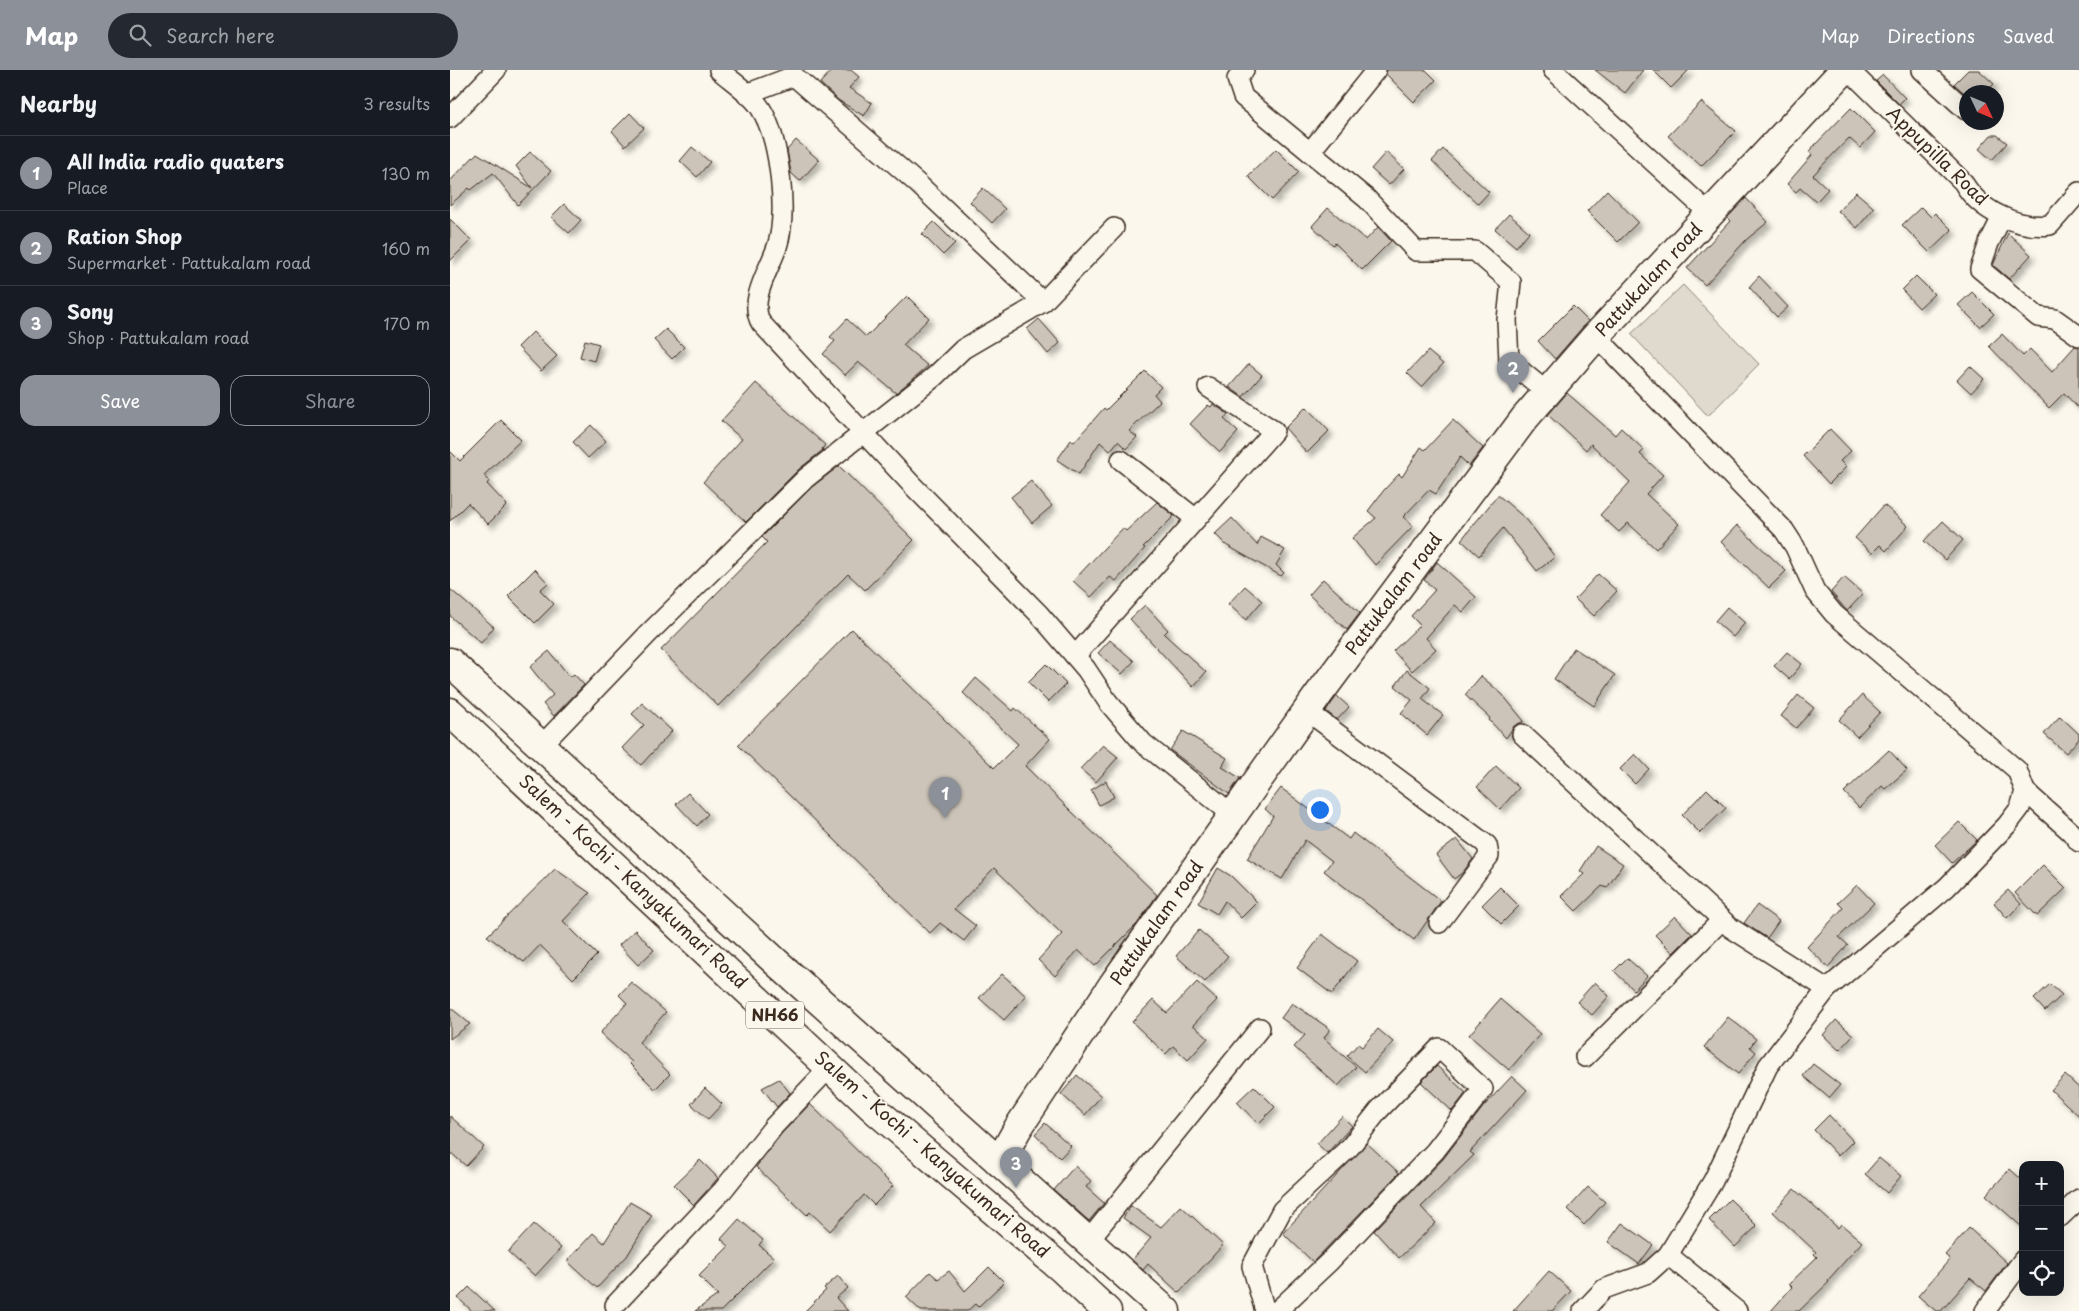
<!DOCTYPE html>
<html lang="en">
<head>
<meta charset="utf-8">
<style>
  body { margin:0; font-family:"Playpen Sans",sans-serif; background:#242831; color:#f1f3f6 }
  .controls { position:absolute; right:15px; bottom:15px; display:grid; overflow:hidden; border-radius:10px; box-shadow:0 5px 20px #0002 }
  .controls button { width:45px; height:45px; display:grid; place-items:center; padding:0; border:0; border-bottom:1px solid #363941; background:#171b24; color:#f1f3f6; font:25px sans-serif }
  .compass { position:absolute; left:1509px; top:15px; width:45px; height:45px; border-radius:50%; background:#171b24; box-shadow:0 5px 20px #0002; rotate:134deg }
  .you { position:absolute; left:869px; top:739px; width:18px; height:18px; margin:-12px; border:4px solid #fff; border-radius:50%; background:#1a73e8; box-shadow:0 0 0 8px #1a73e833 }
  .badge { display:grid; place-items:center; width:32px; height:32px; border-radius:50%; background:#8c9099; color:#fff; font-size:16px; font-weight:700 }
  .pin { position:absolute; translate:-50% -41px; filter:drop-shadow(0 1px 2px #0008) }
  .pin::after { content:''; position:absolute; top:26px; width:18px; height:15px; background:inherit; clip-path:polygon(0 0,100% 0,50% 100%) }
  .list { margin:0; padding:0; list-style:none }
  h2 { display:flex; justify-content:space-between; align-items:center; height:65px; margin:0; padding:0 20px; font-size:21px }
  h2 small { font-size:16px; font-weight:400; color:#9ea1a6 }
  .list li { display:grid; grid-template-columns:32px 1fr auto; gap:15px; align-items:center; box-sizing:border-box; height:75px; padding:0 20px; border-top:1px solid #363941 }
  .list b { display:block; font-size:19px; white-space:nowrap }
  .list p { margin:0; font-size:16px; white-space:nowrap; color:#9ea1a6 }
  .list em { font-size:16px; font-style:normal; color:#9ea1a6 }
  .actions { display:flex; gap:10px; padding:15px 20px }
  .actions a { flex:1; padding:11px 0; border:1px solid #8c9099; border-radius:15px; text-align:center; font-size:18px; color:#8c9099 }
  .actions .main { background:#8c9099; color:#fff }
  .icon { flex:none; width:28px; height:28px; fill:none; stroke:currentColor; stroke-width:2; stroke-linecap:round; stroke-linejoin:round }
  .map { position:relative; flex:none; width:1629px; height:1241px; overflow:hidden }
  header { display:flex; align-items:center; gap:30px; box-sizing:border-box; height:70px; padding:0 25px; background:#8c9099; color:#fff }
  header strong { font-size:24px }
  nav { display:flex; gap:28px; margin-inline-start:auto; font-size:18px }
  .search { width:350px; height:45px; background:#242831; display:flex; align-items:center; gap:12px; box-sizing:border-box; padding:0 18px; border-radius:28px; color:#9ea1a6; font-size:19px }
  main { display:flex }
  aside { flex:1; background:#171b24 }
  .map>svg:first-child { display:block }
  .green { fill:#dfd9ce; stroke:#8d8276 }
  .building { fill:#ccc4b9; stroke:#3b2a1e; filter:url(#shadow) }
  .lines { fill:none; stroke-linecap:round; stroke-linejoin:round }
  .street-casing { stroke:#3b2a1e; stroke-width:22 }
  .secondary-casing { stroke:#3b2a1e; stroke-width:31 }
  .highway-casing { stroke:#3b2a1e; stroke-width:31 }
  .street { stroke:#fbf7ec; stroke-width:19 }
  .secondary { stroke:#fbf7ec; stroke-width:28 }
  .highway { stroke:#fbf7ec; stroke-width:28 }
  .labels { text-anchor:middle; stroke-width:4; stroke-linejoin:round; paint-order:stroke }
  .shield { fill:#fbf7ec; stroke:#75685c; stroke-width:1 }
  .shield-label { font-size:16px; font-weight:bold; fill:#3b2a1e }
  .street-label { font-size:18px; fill:#3b2a1e; stroke:#fbf7ec }
</style>
</head>
<body>
<header>
<strong>Map</strong>
<div class="search"><svg class="icon" aria-label="search" viewBox="0 0 24 24"><circle cx="10" cy="10" r="6"/><path d="M15 15l6 6"/></svg>Search here</div>
<nav><a>Map</a><a>Directions</a><a>Saved</a></nav>
</header>
<main>
<aside>
<h2>Nearby<small>3 results</small></h2>
<ul class="list">
<li><span class="badge">1</span><div><b>All India radio quaters</b><p>Place</p></div><em>130 m</em></li>
<li><span class="badge">2</span><div><b>Ration Shop</b><p>Supermarket · Pattukalam road</p></div><em>160 m</em></li>
<li><span class="badge">3</span><div><b>Sony</b><p>Shop · Pattukalam road</p></div><em>170 m</em></li>
</ul>
<div class="actions"><a class="main">Save</a><a>Share</a></div>
</aside>
<div class="map">
<svg width="1629" height="1241" viewBox="0 0 1629 1241">
  <defs>
    <filter id="shadow"><feDropShadow dx="4.5" dy="4.5" stdDeviation="2.5" flood-color="#0004"/></filter>
  </defs>
  <rect width="100%" height="100%" fill="#fbf7ec"/>
  <filter id="ink" filterUnits="userSpaceOnUse"><feTurbulence type="fractalNoise" baseFrequency=".02" numOctaves="2"/><feDisplacementMap in="SourceGraphic" scale="10" xChannelSelector="R" yChannelSelector="G"/><feConvolveMatrix kernelMatrix="1 2 1 2 8 2 1 2 1" color-interpolation-filters="sRGB"/></filter>
  <g filter="url(#ink)">
    <path class="green" d="M1233 215 1309 294 1258 346 1181 264Z"/>
    <g class="building">
      <path d="M382 0H401L409 7 399 18 422 33 414 46 388 30 370 13Z"/>
      <path d="M937 0H976L986 10 964 32 936 4Z"/>
      <path d="M1145 0H1193L1175 23Z"/>
      <path d="M1203 0H1239L1221 18Z"/>
      <path d="M1518 0H1529L1544 14 1536 22H1513L1504 14Z"/>
      <path d="M1433 5 1455 28 1449 34 1426 11Z"/>
      <path d="M1251 32 1286 61 1251 96 1218 66Z"/>
      <path d="M1401 38 1425 62 1410 78 1399 68 1363 105 1378 119 1366 132 1350 118 1346 122 1337 114 1362 85 1359 81Z"/>
      <path d="M180 43 194 58 175 76 162 61Z"/>
      <path d="M1541 65H1547L1557 73 1542 90 1529 79Z"/>
      <path d="M346 70 369 90 350 111 341 103 337 80Z"/>
      <path d="M242 77 260 92 247 107 230 91Z"/>
      <path d="M826 79 849 102 822 130 798 106Z"/>
      <path d="M993 79 1039 122 1028 134 982 91Z"/>
      <path d="M80 82 101 101 68 135 43 103 21 120 19 118 0 135V111L27 83 82 118 66 96Z"/>
      <path d="M936 82 954 99 939 115 921 99Z"/>
      <path d="M533 118 555 139 542 153 520 132Z"/>
      <path d="M1157 120 1188 152 1168 172 1137 141Z"/>
      <path d="M1406 122 1424 138 1407 158 1388 141Z"/>
      <path d="M1296 128 1318 152 1297 169 1255 215 1237 198 1280 151 1277 148Z"/>
      <path d="M114 134 131 150 119 163 101 147Z"/>
      <path d="M1471 137 1481 147 1485 143 1502 160 1479 182 1452 155Z"/>
      <path d="M878 138 916 170 928 157 941 171 912 200 885 173 883 175 862 156Z"/>
      <path d="M1059 144 1079 162 1066 177 1045 159Z"/>
      <path d="M0 149 21 170 0 191Z"/>
      <path d="M484 152 505 173 493 185 472 164Z"/>
      <path d="M1558 163 1581 185 1559 209 1543 195Z"/>
      <path d="M1309 206 1338 237 1327 247 1299 217Z"/>
      <path d="M1466 206 1484 224 1469 238 1452 220Z"/>
      <path d="M1522 222 1544 244 1530 257 1508 235Z"/>
      <path d="M457 226 479 248 453 275 478 296 446 323 408 292 395 305 373 284 385 271 380 267 397 249 416 267Z"/>
      <path d="M1123 236 1138 251 1105 289 1088 271Z"/>
      <path d="M589 249 610 273 598 284 577 259Z"/>
      <path d="M216 259 234 277 222 289 204 270Z"/>
      <path d="M83 262 107 286 91 301 68 277Z"/>
      <path d="M1552 264 1573 286 1580 279 1602 302 1625 276 1629 277V339L1614 323 1599 338 1539 276Z"/>
      <path d="M135 270 149 274 144 291 130 287Z"/>
      <path d="M978 281 993 294 972 317 957 303Z"/>
      <path d="M799 294 812 305 793 327 779 317Z"/>
      <path d="M1520 296 1534 309 1521 323 1507 310Z"/>
      <path d="M695 301 711 317 704 324 710 331 679 361 687 367 676 379 668 371 660 381 650 372 629 404 607 390 621 370 624 372 654 338 656 340Z"/>
      <path d="M306 313 375 375 372 379 373 380 348 400 296 452 253 412 292 369 271 351Z"/>
      <path d="M1117 323 1165 365 1171 358 1194 380 1190 384 1213 405 1196 424 1229 454 1206 479 1178 453 1169 462 1150 445 1180 412 1141 374 1136 380 1098 345Z"/>
      <path d="M763 334 778 344 774 349 788 362 770 382 740 354 758 335 761 337Z"/>
      <path d="M856 337 879 361 857 383 835 358Z"/>
      <path d="M51 350 71 370 34 405 39 411 37 414 57 435 38 454 18 433 0 451V381L10 391Z"/>
      <path d="M1003 350 1033 378 1019 396 1010 387 986 424 979 420 953 447 963 456 925 495 902 468 926 448 918 441 934 420 949 404 952 407 971 377 975 380Z"/>
      <path d="M141 355 156 371 138 388 123 372Z"/>
      <path d="M1380 359 1401 381 1390 391 1396 397 1379 414 1353 386Z"/>
      <path d="M389 396 464 470 415 520 398 504 268 636 211 580 317 472 312 467 363 416Z"/>
      <path d="M581 411 602 436 582 453 561 427Z"/>
      <path d="M1048 425 1077 450 1105 487 1087 501 1053 458 1029 486 1011 470Z"/>
      <path d="M707 432 724 446 693 477 695 478 666 511 660 507 641 527 623 511 673 458 676 461Z"/>
      <path d="M1434 435 1458 456 1436 481 1430 475 1422 483 1405 468Z"/>
      <path d="M782 448 807 475 811 467 835 480 826 495 834 503 831 506 776 475 765 464Z"/>
      <path d="M1493 451 1513 470 1495 490 1474 471Z"/>
      <path d="M1287 455 1336 501 1319 518 1271 472Z"/>
      <path d="M987 492 1026 527 1013 542 1005 535 976 568 986 579 962 601 943 581 970 555 961 546 985 520 974 510Z"/>
      <path d="M85 499 98 513 90 520 104 534 85 553 58 526Z"/>
      <path d="M1148 504 1167 521 1144 546 1125 529Z"/>
      <path d="M1394 507 1413 524 1397 541 1381 522Z"/>
      <path d="M873 509 910 543 897 560 859 525Z"/>
      <path d="M795 516 812 531 796 550 778 534Z"/>
      <path d="M0 519 44 557 31 573 0 546Z"/>
      <path d="M695 535 718 560 714 564 756 602 743 617 680 549Z"/>
      <path d="M1277 537 1295 553 1283 567 1265 551Z"/>
      <path d="M402 559 544 698 568 674 513 623 526 608 563 641 565 638 600 669 575 696 707 825 688 853 645 896 628 880 605 906 588 890 612 864 544 798 504 839 526 856 514 871 490 853 480 863 288 675Z"/>
      <path d="M660 570 684 591 672 604 648 583Z"/>
      <path d="M1124 578 1165 605 1144 636 1104 609Z"/>
      <path d="M99 581 120 607 124 604 134 615 104 646 93 634 103 625 80 597Z"/>
      <path d="M1337 582 1352 594 1339 609 1324 596Z"/>
      <path d="M596 594 616 614 598 632 578 612Z"/>
      <path d="M957 600 980 618 972 629 993 645 977 665 951 643 962 630 945 616Z"/>
      <path d="M1031 606 1052 624 1074 651 1064 656 1056 668 1039 650 1040 648 1015 625Z"/>
      <path d="M1348 625 1364 638 1346 658 1331 646Z"/>
      <path d="M1412 625 1430 642 1407 667 1389 650Z"/>
      <path d="M887 626 899 637 887 650 876 641Z"/>
      <path d="M192 633 222 661 191 695 172 678 194 655 182 644Z"/>
      <path d="M1610 646 1629 664V669L1616 683 1594 664Z"/>
      <path d="M733 661 777 688 772 697 790 708 779 724 720 680Z"/>
      <path d="M653 675 668 687 646 712 630 699Z"/>
      <path d="M1439 680 1457 700 1435 719 1432 716 1409 738 1394 722Z"/>
      <path d="M1185 684 1199 699 1185 714 1170 699Z"/>
      <path d="M1046 696 1069 718 1050 739 1027 717Z"/>
      <path d="M656 711 664 727 649 735 641 720Z"/>
      <path d="M831 718 899 769 903 763 991 831 964 870 874 801 882 791 855 770 832 809 797 789 823 746 815 739Z"/>
      <path d="M1257 719 1276 738 1250 763 1232 745Z"/>
      <path d="M238 723 258 744 247 756 226 734Z"/>
      <path d="M1509 752 1527 770 1502 793 1485 775Z"/>
      <path d="M1007 769 1023 789 1013 802 1004 809 986 785Z"/>
      <path d="M1146 776 1173 794 1157 818 1152 816 1126 841 1111 826 1134 804 1130 801Z"/>
      <path d="M1593 795 1616 818 1587 846 1565 823Z"/>
      <path d="M768 798 781 806 807 832 791 848 775 831 767 844 748 833Z"/>
      <path d="M105 799 140 823 113 851 147 885 123 909 90 875 74 892 37 866Z"/>
      <path d="M1407 815 1424 833 1389 867 1398 875 1378 897 1357 877 1393 838 1388 833Z"/>
      <path d="M1050 817 1069 836 1051 854 1032 835Z"/>
      <path d="M1558 820 1571 834 1557 848 1544 833Z"/>
      <path d="M1307 835 1329 851 1317 868 1294 853Z"/>
      <path d="M1225 846 1242 864 1223 883 1205 865Z"/>
      <path d="M185 860 204 880 188 895 169 875Z"/>
      <path d="M749 860 778 886 755 912 726 886Z"/>
      <path d="M872 864 907 891 882 924 847 898Z"/>
      <path d="M1177 888 1197 906 1184 920 1164 901Z"/>
      <path d="M552 904 576 926 554 950 529 928Z"/>
      <path d="M181 912 216 942 189 972 220 1004 205 1019 180 994 182 992 150 963 177 933 169 925Z"/>
      <path d="M747 912 767 930 743 955 758 968 738 990 723 976 716 984 682 952 703 930 717 943Z"/>
      <path d="M1145 912 1159 926 1142 945 1127 932Z"/>
      <path d="M1600 914 1612 925 1595 941 1584 929Z"/>
      <path d="M1050 929 1090 964 1059 1000 1019 965Z"/>
      <path d="M842 933 880 959 874 968 906 997 888 1016 844 977 855 965 831 948Z"/>
      <path d="M0 937 20 954 0 969Z"/>
      <path d="M1278 947 1306 969 1300 977 1306 982 1288 1004 1254 977Z"/>
      <path d="M1386 950 1403 965 1389 980 1373 965Z"/>
      <path d="M928 959 943 972 915 1002 897 986 908 974 912 977Z"/>
      <path d="M1363 994 1390 1015 1379 1028 1353 1006Z"/>
      <path d="M987 996 1016 1023 1002 1041 971 1012Z"/>
      <path d="M627 1005 651 1026 635 1045 611 1024Z"/>
      <path d="M1615 1005 1629 1018V1046L1601 1020Z"/>
      <path d="M1062 1006 1077 1020 1020 1082 1024 1085 971 1137 986 1153 949 1188 924 1161 993 1089 1034 1036Z"/>
      <path d="M329 1009 340 1023 327 1037 312 1018Z"/>
      <path d="M804 1016 825 1037 808 1054 787 1032Z"/>
      <path d="M255 1018 272 1034 258 1049 241 1034Z"/>
      <path d="M360 1034 443 1116 424 1135 414 1125 380 1161 360 1142 357 1145 306 1097 332 1063Z"/>
      <path d="M1379 1045 1403 1071 1388 1086 1364 1060Z"/>
      <path d="M0 1046 34 1077 16 1096 0 1082Z"/>
      <path d="M892 1046 902 1056 877 1083 867 1074Z"/>
      <path d="M595 1053 621 1076 610 1088 585 1064Z"/>
      <path d="M917 1073 949 1103 863 1192 833 1163Z"/>
      <path d="M1429 1088 1451 1106 1437 1123 1415 1104Z"/>
      <path d="M250 1090 268 1108 244 1135 224 1115Z"/>
      <path d="M625 1096 641 1111 636 1117 654 1133 639 1151 604 1120Z"/>
      <path d="M1560 1099 1573 1111V1158L1536 1125Z"/>
      <path d="M1138 1117 1155 1132 1134 1155 1118 1139Z"/>
      <path d="M1344 1119 1388 1158 1391 1154 1412 1172 1378 1210 1379 1212 1349 1241H1321L1342 1217 1339 1214 1367 1187 1364 1184 1366 1182 1323 1142Z"/>
      <path d="M1280 1129 1307 1156 1285 1177 1259 1150Z"/>
      <path d="M180 1132 202 1145 177 1186 147 1218 117 1191 143 1163 154 1173Z"/>
      <path d="M681 1136 711 1157 731 1136 773 1175 729 1223 698 1194 693 1200 682 1190 701 1168 673 1148Z"/>
      <path d="M289 1149 313 1170 309 1175 324 1188 271 1241H245L268 1225 249 1206 279 1176 271 1169Z"/>
      <path d="M1172 1153 1203 1175 1189 1194 1158 1172Z"/>
      <path d="M84 1154 111 1178 85 1206 58 1182Z"/>
      <path d="M1519 1158 1557 1193 1536 1221 1520 1208 1491 1241H1486L1468 1226 1500 1189 1495 1185Z"/>
      <path d="M539 1197 554 1212 528 1237 525 1234 517 1241H471L456 1227 480 1202 488 1209 499 1201 515 1221Z"/>
      <path d="M1099 1201 1121 1221 1102 1241H1063Z"/>
      <path d="M388 1206 398 1218 386 1228 398 1241H355L376 1220 374 1218Z"/>
      <path d="M19 1217 45 1241H22L8 1228Z"/>
    </g>
    <g class="lines">
      <defs>
        <g id="street">
          <path d="M269 0C283 12 302 24 311 39 330 70 338 143 327 177 319 200 298 231 311 253L464 417 589 544 636 599 658 632 693 673 783 745"/>
          <path d="M794 0 787 9 793 27 917 129 966 181H1025L1061 212 1057 250 1059 291 1098 323"/>
          <path d="M1103 0 1260 144"/>
          <path d="M1399 0 1513 112C1529 141 1568 159 1600 155L1629 122"/>
          <path d="M1472 0 1516 40"/>
          <path d="M0 48 46 0"/>
          <path d="M860 82 926 0"/>
          <path d="M1552 147 1539 173 1530 199 1588 247 1605 249 1629 266"/>
          <path d="M593 232 664 158"/>
          <path d="M671 390 746 449"/>
          <path d="M625 586 824 361 758 317"/>
          <path d="M857 641 1037 775 1039 786 989 853"/>
          <path d="M1072 664 1281 858 1377 919"/>
          <path d="M91 676 199 563 356 408 484 307 513 279 593 232 467 113 344 6 296 24"/>
          <path d="M1575 721 1621 762 1629 772"/>
          <path d="M1135 987 1272 850"/>
          <path d="M1610 1147 1629 1129"/>
          <path d="M638 1171 810 958"/>
          <path d="M1218 1185 1287 1241"/>
          <path d="M165 1235 273 1120 324 1056 380 997"/>
          <path d="M815 1241 802 1196 832 1140 900 1077 929 1040 989 978 1033 1019 985 1081 880 1191 827 1241"/>
          <path d="M1133 1241 1154 1219 1198 1203 1218 1185 1263 1111 1318 996 1377 919 1497 817 1557 755 1570 738 1575 721 1567 700 1384 544 1365 521 1345 477 1334 460 1146 266"/>
          <path d="M1535 1241 1573 1190"/>
        </g>
        <path id="secondary" d="M549 1092 568 1058 664 913 869 624 1074 349 1146 266 1394 0"/>
        <g id="highway">
          <path d="M0 592 326 892 716 1241"/>
          <path d="M0 642 424 1039 611 1198 657 1241"/>
        </g>
      </defs>
      <use href="#street" class="street-casing"/>
      <use href="#secondary" class="secondary-casing"/>
      <use href="#highway" class="highway-casing"/>
      <use href="#street" class="street"/>
      <use href="#secondary" class="secondary"/>
      <use href="#highway" class="highway"/>
    </g>
  </g>
  <g class="labels">
    <rect class="shield" x="296" y="931.5" width="58" height="27" rx="4"/>
    <g class="shield-label">
      <text x="325" y="951">NH66</text>
    </g>
    <g class="street-label">
      <text transform="translate(1487 86) rotate(44)" y="6">Appupilla Road</text>
      <text transform="translate(1199 210) rotate(-47)" y="6">Pattukalam road</text>
      <text transform="translate(944 524) rotate(-53)" y="6">Pattukalam road</text>
      <text transform="translate(183 812) rotate(43)" y="6">Salem - Kochi - Kanyakumari Road</text>
      <text transform="translate(707 853) rotate(-55)" y="6">Pattukalam road</text>
      <text transform="translate(482 1085) rotate(41)" y="6">Salem - Kochi - Kanyakumari Road</text>
    </g>
  </g>
</svg>
<div class="controls">
<button>+</button>
<button>−</button>
<button><svg class="icon" aria-label="locate" viewBox="0 0 24 24"><circle cx="12" cy="12" r="6"/><path d="M12 2v4M12 18v4M2 12h4M18 12h4"/></svg></button>
</div>
<svg class="compass" viewBox="-18 -18 36 36"><path d="M0-13l5 13h-10z" fill="#e53935"/><path d="M0 13l5-13h-10z" fill="#9ea1a6"/></svg>
<div class="you"></div>
<div class="pin badge" style="left:495px;top:748px">1</div>
<div class="pin badge" style="left:1063px;top:323px">2</div>
<div class="pin badge" style="left:566px;top:1118px">3</div>
</div>
</main>
</body>
</html>
